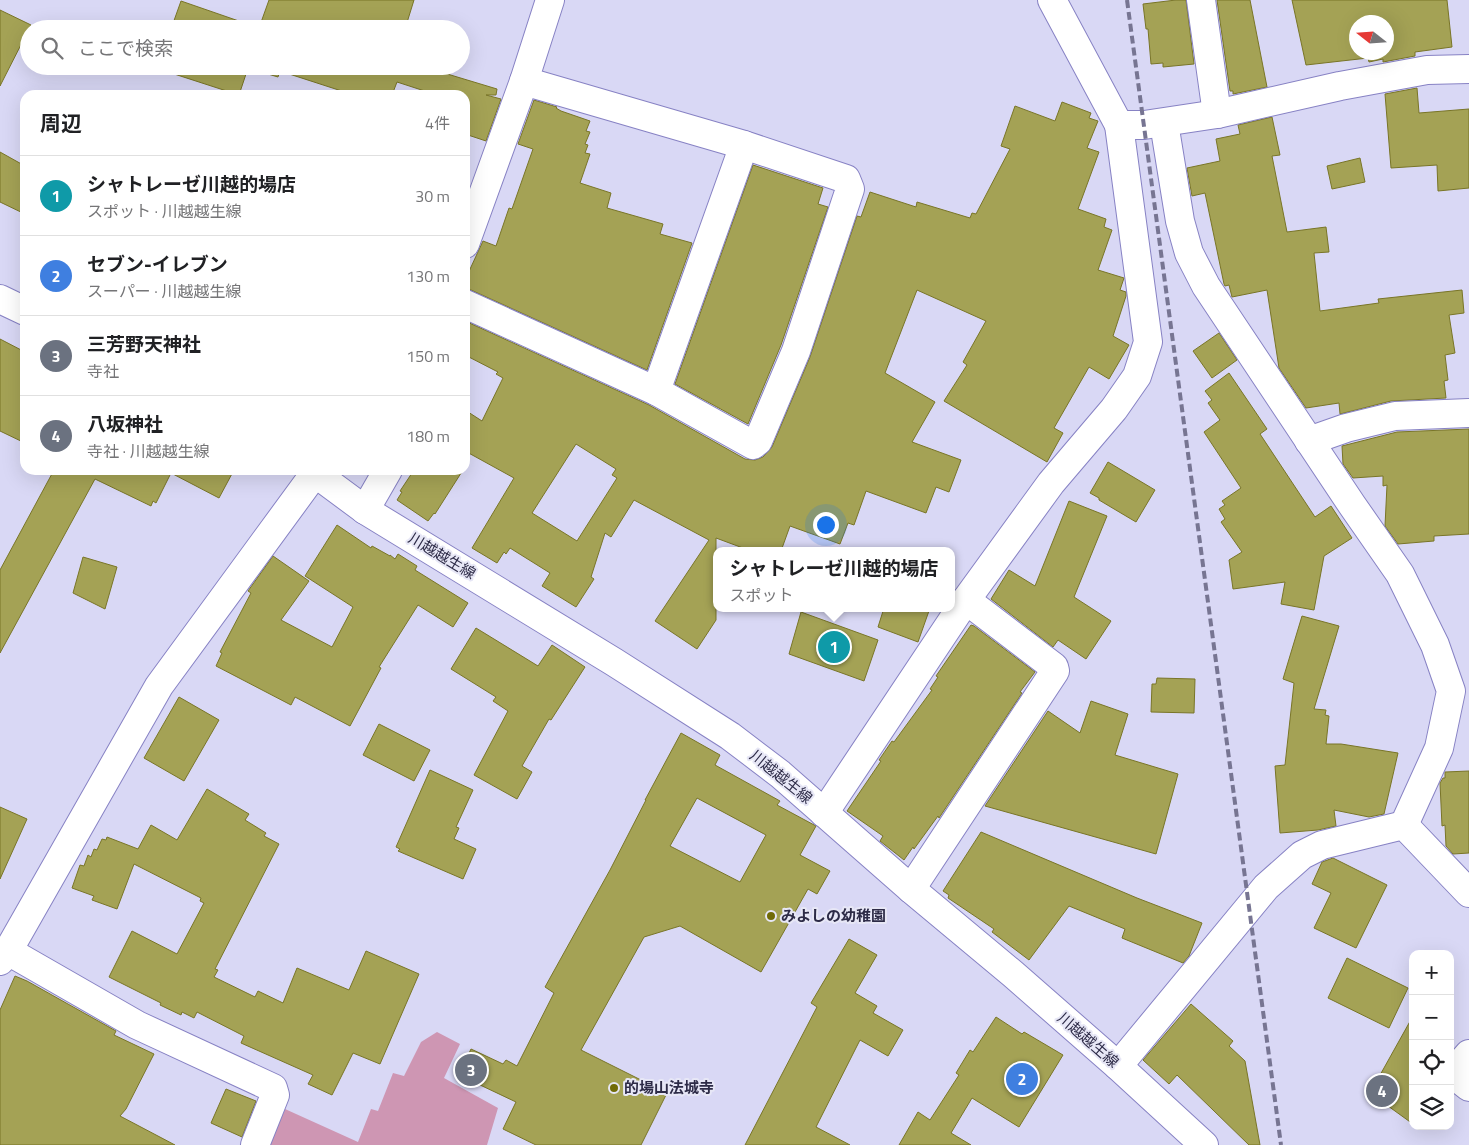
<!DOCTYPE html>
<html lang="ja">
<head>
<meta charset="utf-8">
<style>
  body { margin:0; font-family:"Titillium Web","Noto Sans JP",sans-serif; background:#f2f2f2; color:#202124 }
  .controls { position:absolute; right:15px; bottom:15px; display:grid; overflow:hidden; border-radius:10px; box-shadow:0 5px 20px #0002 }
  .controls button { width:45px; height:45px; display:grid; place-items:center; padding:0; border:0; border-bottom:1px solid #e0e0e0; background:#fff; color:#202124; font:25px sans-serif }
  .compass { position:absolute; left:1349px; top:15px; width:45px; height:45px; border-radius:50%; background:#fff; box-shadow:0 5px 20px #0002; rotate:287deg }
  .you { position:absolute; left:825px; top:524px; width:18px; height:18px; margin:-12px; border:4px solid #fff; border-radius:50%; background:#1a73e8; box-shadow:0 0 0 8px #1a73e833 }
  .badge { display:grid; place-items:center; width:32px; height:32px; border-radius:50%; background:#0f766e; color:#fff; font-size:16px; font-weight:700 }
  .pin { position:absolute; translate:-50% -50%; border:2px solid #fff; box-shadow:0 1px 5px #0006 }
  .popup { position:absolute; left:713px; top:547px; width:242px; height:65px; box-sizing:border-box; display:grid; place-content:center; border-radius:10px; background:#fff; filter:drop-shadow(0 1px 4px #0005); font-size:16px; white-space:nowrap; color:#757577 }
  .popup b { font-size:19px; color:#202124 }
  .popup::after { content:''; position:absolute; left:50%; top:100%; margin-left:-10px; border:10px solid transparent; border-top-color:#fff }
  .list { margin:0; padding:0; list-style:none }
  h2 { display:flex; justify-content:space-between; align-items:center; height:65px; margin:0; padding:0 20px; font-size:21px }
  h2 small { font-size:16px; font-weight:400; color:#757577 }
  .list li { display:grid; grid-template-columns:32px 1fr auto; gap:15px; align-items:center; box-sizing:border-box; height:80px; padding:0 20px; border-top:1px solid #e0e0e0 }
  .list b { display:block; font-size:19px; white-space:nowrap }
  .list p { margin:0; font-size:16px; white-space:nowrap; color:#757577 }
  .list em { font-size:16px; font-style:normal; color:#757577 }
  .icon { flex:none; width:28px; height:28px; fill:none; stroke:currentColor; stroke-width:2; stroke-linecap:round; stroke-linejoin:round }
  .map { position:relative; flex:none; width:1469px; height:1145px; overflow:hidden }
  .search { position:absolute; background:#fff; box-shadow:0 5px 20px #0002; left:20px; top:20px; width:450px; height:55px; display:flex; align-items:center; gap:12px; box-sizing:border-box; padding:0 18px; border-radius:28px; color:#757577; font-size:19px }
  .panel { position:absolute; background:#fff; box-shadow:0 5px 20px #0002; left:20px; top:90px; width:450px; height:385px; border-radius:15px }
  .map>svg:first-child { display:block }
  .green { fill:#ce96b3 }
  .building { fill:#a4a255; stroke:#797527; fill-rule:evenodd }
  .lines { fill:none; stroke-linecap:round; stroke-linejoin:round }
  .minor-casing { stroke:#8782c4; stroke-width:30 }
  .secondary-casing { stroke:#8782c4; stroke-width:30 }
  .minor { stroke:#fff; stroke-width:28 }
  .secondary { stroke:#fff; stroke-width:28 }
  .rail { stroke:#777592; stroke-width:4; stroke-dasharray:8 4; stroke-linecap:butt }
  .poi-dot { fill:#706b08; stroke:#e7e7f6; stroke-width:2 }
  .labels { text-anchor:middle; stroke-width:4; stroke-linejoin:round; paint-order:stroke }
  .street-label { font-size:15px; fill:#2d2b47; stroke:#e7e7f6 }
  .poi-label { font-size:15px; font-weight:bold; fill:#2d2b47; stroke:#e7e7f6; text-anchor:start }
</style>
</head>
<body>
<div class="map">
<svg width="1469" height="1145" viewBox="0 0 1469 1145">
  <rect width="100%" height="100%" fill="#d9d8f5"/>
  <path class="green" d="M437 1032 460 1044 444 1078 498 1108 487 1145H270L285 1109 358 1142 371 1109 378 1111 393 1073 404 1076 421 1042Z"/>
  <g class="building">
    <path d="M269 0H414L405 29H171L181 1 259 28Z"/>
    <path d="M1176 0H1186L1194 64 1163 67V63L1151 64 1148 29H1146L1143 4Z"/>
    <path d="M1217 0H1250L1267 87 1233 94V91H1230Z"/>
    <path d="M1292 0H1447L1452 47 1415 52V56L1383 62V59L1369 62 1368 58 1306 65ZM1356 22H1386V52H1356Z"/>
    <path d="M0 10 31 25 0 86Z"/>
    <path d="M167 66H446L444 73 497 89 496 95H486L501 99 486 141 465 134V95H437L397 82 392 95H354L280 71 278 77 248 68 239 95 165 71Z"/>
    <path d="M1417 88 1419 113 1469 109V188L1438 191 1437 165 1391 168 1385 94Z"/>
    <path d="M534 100 557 107 556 108 561 111 590 121 586 131 590 132 585 144 588 145 585 153 590 154 580 183 611 193 607 208 663 224 660 234 692 243 647 370 471 290 465 289V280L483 241 496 246 509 208 512 209 533 149 518 144Z"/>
    <path d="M1062 102 1091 113 1089 118 1098 121 1087 148 1099 152 1078 209 1106 219 1104 227 1112 230 1098 270 1124 278 1120 290 1126 292V296L1113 336 1129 345 1109 379 1089 367 1054 428 1063 433 1047 462 944 401 967 365 963 362 986 321 917 290 885 373 935 402 912 442 961 460 949 492 936 487 926 513 866 491 854 525 848 523 840 544 790 526 781 551H751L716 538V620L697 649 655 621 709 540 634 500 611 537 605 533 591 577 594 579 576 607 542 586 550 573 510 548 506 554 504 552 497 563 472 548 514 478 465 451V410L482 421 503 378 496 374 498 372 465 355V321L649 405 745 459 755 460 763 457 772 447 810 357 857 216 861 217 870 192 916 207 917 202 970 218 972 213 976 214 1010 149 1001 146 1015 106 1055 121ZM576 444 616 469 612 475 617 478 577 541 532 513Z"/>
    <path d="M1272 117 1280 155 1272 156 1287 232 1326 227 1329 252 1314 253 1320 311 1379 303 1378 299 1462 290 1464 313 1449 315 1455 353 1445 355 1448 380 1444 381 1446 398 1391 401 1340 414 1339 403 1306 408 1279 368 1267 290 1232 297 1229 285 1225 286 1224 284 1205 193 1192 196 1187 168 1220 161 1216 139 1240 134 1238 125Z"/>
    <path d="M0 152 25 166V214L0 202Z"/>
    <path d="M1360 158 1365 182 1332 189 1327 166Z"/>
    <path d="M753 165 823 188 818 204 828 207 781 345 748 424 675 384Z"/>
    <path d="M1219 333 1237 360 1212 378 1193 351Z"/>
    <path d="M0 339 25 352V443L0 431Z"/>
    <path d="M1229 373 1267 429 1260 434 1315 517 1331 506 1352 538 1324 556 1314 610 1281 604 1285 582 1233 589 1229 560 1242 552 1221 522 1225 519 1219 509 1225 505 1222 501 1241 488 1204 432 1220 420 1208 403 1212 400 1205 391Z"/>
    <path d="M1469 429V534L1434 536V541L1398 544 1385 526 1387 485 1383 486V476L1353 478 1343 464 1342 446 1397 432Z"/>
    <path d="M1108 462 1155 490 1136 522 1099 500V498L1090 493Z"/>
    <path d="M54 470H234L219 498 171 473 156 503 153 501 151 506 95 479 0 653V570Z"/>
    <path d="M414 470H463L435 514 434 513 428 521 397 500 402 492 400 491Z"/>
    <path d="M1069 501 1107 516 1074 597 1111 621 1086 659 1058 640 1053 647 991 599 1009 570 1035 586Z"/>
    <path d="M337 525 371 548 372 546 390 556V555L395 559 398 554 417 566 415 570 468 603 453 627 418 605 379 667 381 668 350 726 295 697 291 705 216 666 222 653 220 652 251 593 248 591 273 556 309 581 281 620 332 647 353 607 305 576Z"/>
    <path d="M83 557 117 567 105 609 73 593Z"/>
    <path d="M884 608H930L918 642 878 627Z"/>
    <path d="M801 612 878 640 864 681 789 654Z"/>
    <path d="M1302 616 1339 626 1314 709 1326 710 1325 715 1329 716 1326 744H1341L1398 753 1384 814 1369 817 1334 810 1336 826 1318 830 1280 833 1275 766 1285 765 1294 683 1283 679Z"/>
    <path d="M971 625 974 626 1035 672 1020 692 1022 693 939 818 938 816 914 849 913 847 904 860 880 841 883 836 847 811 881 761 879 760 892 741 894 742 932 690 930 689 938 677 936 676Z"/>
    <path d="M476 628 538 666 552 645 585 667 551 720 549 719 522 766 532 772 517 799 474 775 508 711 493 701 496 697 451 669Z"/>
    <path d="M1157 678 1195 679 1194 713 1151 712 1152 684H1156Z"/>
    <path d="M179 697 219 720 184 781 144 758Z"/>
    <path d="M1091 701 1128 714 1115 755 1178 774 1156 854 985 806 1048 711 1080 733Z"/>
    <path d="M379 724 430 750 414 781 363 755Z"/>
    <path d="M681 733 720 755 715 765 780 801 777 805 816 826 800 855 830 871 817 894 808 889 761 972 680 926 644 937 581 1050 667 1093 641 1145H536L503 1129 516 1102 459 1075 471 1049 503 1064 506 1060 517 1066 554 993 545 987 610 870 646 800H645ZM697 798 766 835 740 882 670 846Z"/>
    <path d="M430 770 473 790 456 827 459 828 454 839 476 849 463 879 398 851 400 849 396 847Z"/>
    <path d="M1469 771V853L1453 854 1446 846 1445 825 1442 826 1440 783 1443 778H1445V772Z"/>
    <path d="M207 789 249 814 245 820 266 833 264 836 279 844 215 969 218 970 214 977 255 997 258 991 283 1003 297 968 349 990 366 951 419 974 380 1064 353 1053 332 1095 308 1084 313 1075 241 1043 244 1036 197 1012 194 1018 182 1012 181 1015 160 1005 161 1003 109 977 132 931 177 954 204 903 200 901 201 898 134 864 117 909 92 900 94 896 72 888 80 865 84 866 88 855 91 857 94 849 97 850 102 839 106 840 107 837 138 849 151 825 177 840Z"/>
    <path d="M0 807 27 819 0 879Z"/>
    <path d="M981 832 1137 898 1202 923 1189 956 1183 963 1122 938 1125 929 1069 906 1029 960 992 932 994 929 948 898 949 895 943 891Z"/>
    <path d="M1333 858 1387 885 1356 948 1314 928 1331 893 1312 884 1322 862Z"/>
    <path d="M849 939 877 955 855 993 877 1006 873 1013 903 1030 888 1056 860 1040 816 1127 850 1145H745L817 1007 811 1003Z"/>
    <path d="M1347 958 1408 988 1389 1028 1328 998Z"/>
    <path d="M15 976 27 981 116 1031 114 1035 154 1054 126 1109 120 1116 175 1145H0V1010Z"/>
    <path d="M1191 1004 1233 1041 1229 1046 1245 1061 1260 1145H1249L1177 1075 1169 1084 1143 1060Z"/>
    <path d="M1413 1016V1124L1370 1093Z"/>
    <path d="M996 1017 1022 1034 1024 1032 1063 1055 1019 1127 972 1098 951 1133 971 1145H899L918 1112 930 1120 959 1075 956 1073 970 1050 973 1052Z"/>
    <path d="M226 1089 256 1101 242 1137 211 1123Z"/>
  </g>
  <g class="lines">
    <defs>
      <g id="minor">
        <path d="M1052 0 1119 125H1144L1217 114 1340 86 1427 70 1469 69"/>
        <path d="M1201 0 1217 114"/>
        <path d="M1164 123 1180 221 1189 253 1206 286 1352 505 1400 574 1435 645 1451 691 1439 748 1404 825"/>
        <path d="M465 244 524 81 550 0"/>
        <path d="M465 304 656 391 753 445 758 441 796 351 850 189 846 179 744 145 524 81"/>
        <path d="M656 391 744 145"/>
        <path d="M1309 441 1346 428 1395 416 1469 413"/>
        <path d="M365 510 388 470"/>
        <path d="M824 813 966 600 1051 483 1114 409 1137 376 1148 342 1119 125"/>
        <path d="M911 889 1055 671 1054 667 966 600"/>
        <path d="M8 951 137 1025 273 1088 275 1095 255 1145"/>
        <path d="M0 961 8 951 159 686 315 473"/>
        <path d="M1469 1054 1455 1070V1076L1469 1087"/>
        <path d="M1118 1066 1266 887 1302 855 1322 845 1404 825 1469 893"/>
      </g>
      <g id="secondary">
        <path d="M0 299 25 311"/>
        <path d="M311 470 365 510 614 662 730 736 780 774 911 889 1013 974 1118 1066 1204 1145"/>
      </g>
    </defs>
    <use href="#minor" class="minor-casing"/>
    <use href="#secondary" class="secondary-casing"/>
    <use href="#minor" class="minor"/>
    <use href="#secondary" class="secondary"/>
    <path class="rail" d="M1127 0 1281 1145"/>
  </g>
  <g class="poi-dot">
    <circle cx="771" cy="916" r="5"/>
    <circle cx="614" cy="1088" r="5"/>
  </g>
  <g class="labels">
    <g class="street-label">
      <text transform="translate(442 556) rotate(31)" y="5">川越越生線</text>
      <text transform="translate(781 777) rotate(39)" y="5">川越越生線</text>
      <text transform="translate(1088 1040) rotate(41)" y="5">川越越生線</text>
    </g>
    <g class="poi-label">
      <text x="781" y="921">みよしの幼稚園</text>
      <text x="624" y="1093">的場山法城寺</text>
    </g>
  </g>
</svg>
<div class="controls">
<button>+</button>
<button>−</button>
<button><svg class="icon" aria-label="locate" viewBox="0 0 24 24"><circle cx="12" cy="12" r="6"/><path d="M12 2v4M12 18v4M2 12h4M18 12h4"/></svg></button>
<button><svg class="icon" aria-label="layers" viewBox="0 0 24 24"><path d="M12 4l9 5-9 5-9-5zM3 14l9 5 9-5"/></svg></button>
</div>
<svg class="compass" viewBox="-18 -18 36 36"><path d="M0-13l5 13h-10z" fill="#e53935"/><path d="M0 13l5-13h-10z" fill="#757577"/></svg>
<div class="you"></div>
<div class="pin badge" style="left:834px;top:647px;background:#0f9aa8">1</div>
<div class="popup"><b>シャトレーゼ川越的場店</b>スポット</div>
<div class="pin badge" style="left:1022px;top:1079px;background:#3f7fe0">2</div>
<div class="pin badge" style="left:471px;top:1070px;background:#6b7280">3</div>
<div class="pin badge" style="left:1382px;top:1091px;background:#6b7280">4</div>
<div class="search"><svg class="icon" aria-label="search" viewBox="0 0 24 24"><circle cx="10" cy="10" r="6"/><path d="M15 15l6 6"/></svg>ここで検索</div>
<section class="panel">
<h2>周辺<small>4件</small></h2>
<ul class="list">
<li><span class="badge" style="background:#0f9aa8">1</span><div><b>シャトレーゼ川越的場店</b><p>スポット · 川越越生線</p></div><em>30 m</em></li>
<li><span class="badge" style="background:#3f7fe0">2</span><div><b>セブン-イレブン</b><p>スーパー · 川越越生線</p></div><em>130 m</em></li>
<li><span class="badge" style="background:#6b7280">3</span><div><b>三芳野天神社</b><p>寺社</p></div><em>150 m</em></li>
<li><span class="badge" style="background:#6b7280">4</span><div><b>八坂神社</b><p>寺社 · 川越越生線</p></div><em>180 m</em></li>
</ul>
</section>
</div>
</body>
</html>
